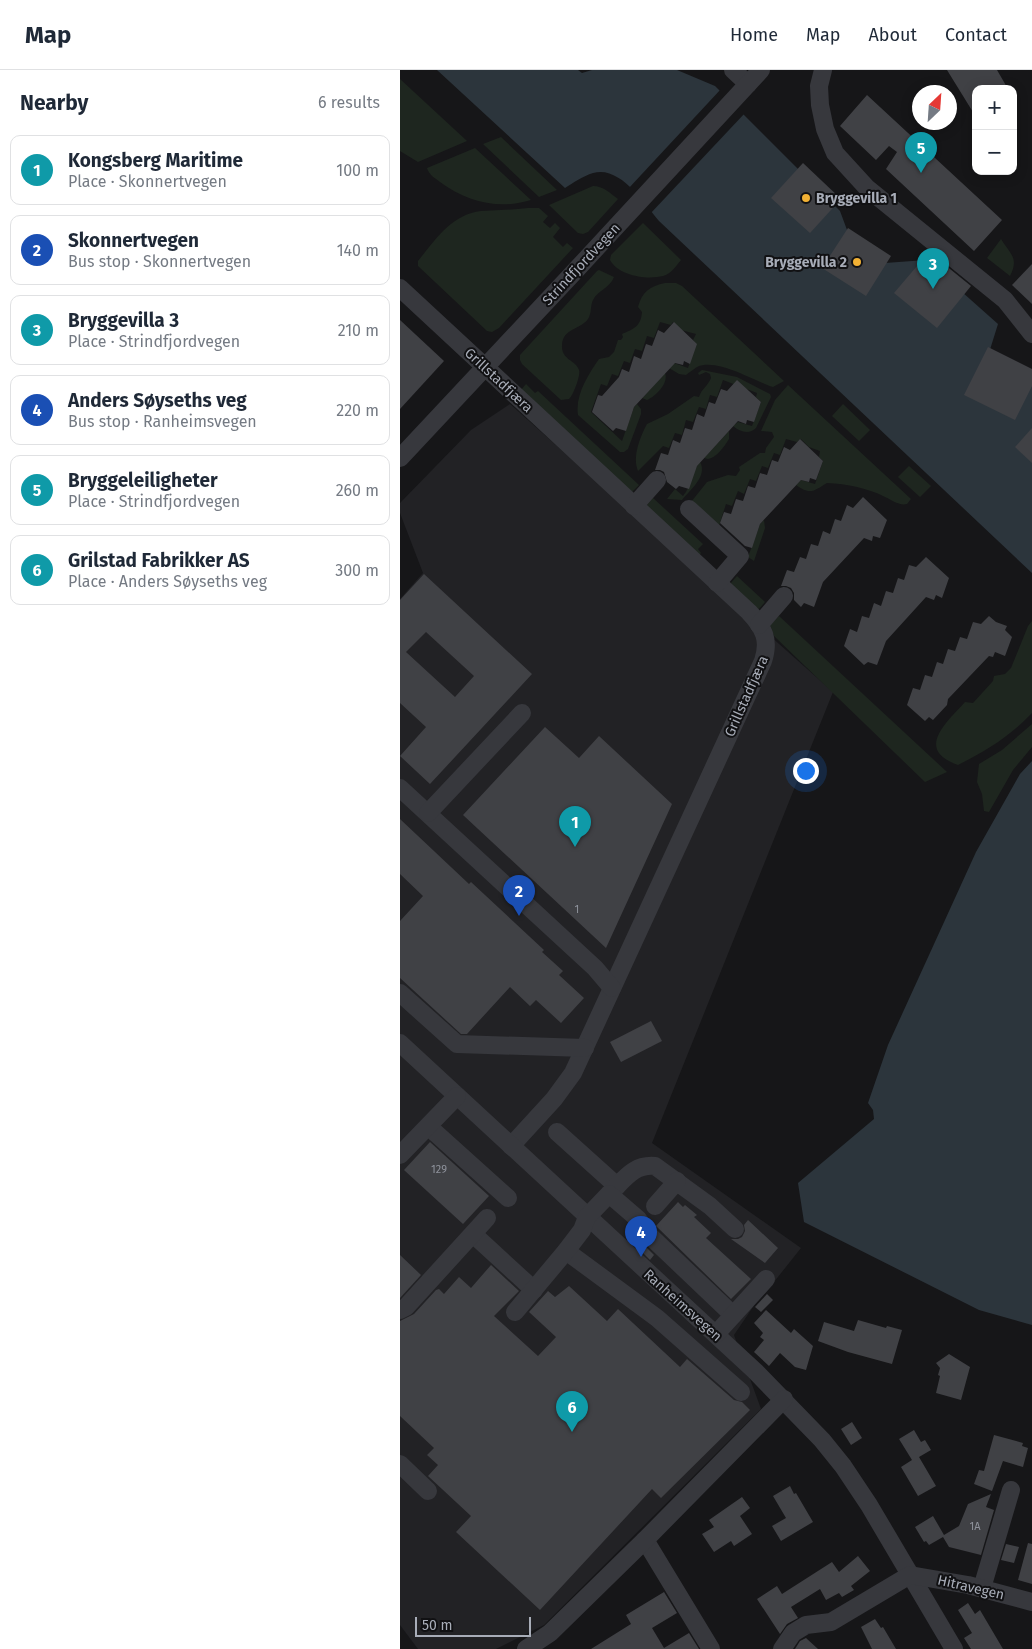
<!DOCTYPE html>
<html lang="en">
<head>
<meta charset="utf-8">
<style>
  body { margin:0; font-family:"Fira Sans",sans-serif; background:#f2f2f3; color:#1f2937 }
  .controls { position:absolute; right:15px; top:15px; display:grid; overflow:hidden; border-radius:10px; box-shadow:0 2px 12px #0003 }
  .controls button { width:45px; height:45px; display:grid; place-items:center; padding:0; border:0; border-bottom:1px solid #e0e1e3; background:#fff; color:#1f2937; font:25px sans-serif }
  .compass { position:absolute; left:512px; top:15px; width:45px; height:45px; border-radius:50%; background:#fff; box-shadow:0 2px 12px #0003; rotate:25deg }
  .scale { position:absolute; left:15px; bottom:12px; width:116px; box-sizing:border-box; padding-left:5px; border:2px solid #a8adb8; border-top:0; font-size:14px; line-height:18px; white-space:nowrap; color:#a8adb8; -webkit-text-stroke:4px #111113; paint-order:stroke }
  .you { position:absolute; left:405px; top:700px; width:18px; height:18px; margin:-12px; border:4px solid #fff; border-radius:50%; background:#1a73e8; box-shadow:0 0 0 8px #1a73e833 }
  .badge { display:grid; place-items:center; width:32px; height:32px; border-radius:50%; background:#d93025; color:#fff; font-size:16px; font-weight:700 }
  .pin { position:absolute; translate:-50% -41px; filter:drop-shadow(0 1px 2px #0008) }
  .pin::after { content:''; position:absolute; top:26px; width:18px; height:15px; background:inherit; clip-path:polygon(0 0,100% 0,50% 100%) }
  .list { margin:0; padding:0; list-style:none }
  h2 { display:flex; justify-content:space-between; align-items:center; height:65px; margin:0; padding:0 20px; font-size:21px }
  h2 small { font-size:16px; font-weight:400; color:#747a83 }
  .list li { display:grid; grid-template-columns:32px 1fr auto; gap:15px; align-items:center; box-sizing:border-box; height:70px; margin:0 10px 10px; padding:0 10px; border:1px solid #e0e1e3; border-radius:10px }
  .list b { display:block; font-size:19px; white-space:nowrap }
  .list p { margin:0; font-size:16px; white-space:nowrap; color:#747a83 }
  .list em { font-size:16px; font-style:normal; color:#747a83 }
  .map { position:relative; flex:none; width:632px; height:1579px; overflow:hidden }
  header { display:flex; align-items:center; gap:30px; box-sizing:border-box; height:70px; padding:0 25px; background:#fff; border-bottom:1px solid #e0e1e3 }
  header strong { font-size:24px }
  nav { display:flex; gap:28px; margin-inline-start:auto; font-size:18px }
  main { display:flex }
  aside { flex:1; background:#fff }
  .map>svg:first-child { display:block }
  .built { fill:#222225 }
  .green { fill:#1e261f }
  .water { fill:#2c353c }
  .pier { fill:#161618 }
  .building { fill:#404145; fill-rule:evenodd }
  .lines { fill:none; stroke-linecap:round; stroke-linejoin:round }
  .minor { stroke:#37383d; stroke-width:18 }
  .poi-dot { fill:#f2b134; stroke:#111113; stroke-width:2 }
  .labels { text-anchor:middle; stroke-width:4; stroke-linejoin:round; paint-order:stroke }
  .number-label { font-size:11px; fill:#8e929b }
  .poi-label { font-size:14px; font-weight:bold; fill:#a8adb8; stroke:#111113; text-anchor:start }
  .street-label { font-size:14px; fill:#a8adb8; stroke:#111113 }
</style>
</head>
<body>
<header>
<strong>Map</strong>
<nav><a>Home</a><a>Map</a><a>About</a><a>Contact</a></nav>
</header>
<main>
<aside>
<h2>Nearby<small>6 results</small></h2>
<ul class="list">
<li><span class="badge" style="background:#0f9aa8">1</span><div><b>Kongsberg Maritime</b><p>Place · Skonnertvegen</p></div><em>100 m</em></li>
<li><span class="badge" style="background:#1a4fb4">2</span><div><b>Skonnertvegen</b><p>Bus stop · Skonnertvegen</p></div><em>140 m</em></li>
<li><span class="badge" style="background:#0f9aa8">3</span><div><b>Bryggevilla 3</b><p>Place · Strindfjordvegen</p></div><em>210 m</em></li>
<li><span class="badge" style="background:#1a4fb4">4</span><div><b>Anders Søyseths veg</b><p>Bus stop · Ranheimsvegen</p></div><em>220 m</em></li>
<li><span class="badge" style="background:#0f9aa8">5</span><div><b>Bryggeleiligheter</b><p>Place · Strindfjordvegen</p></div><em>260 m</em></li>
<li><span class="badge" style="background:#0f9aa8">6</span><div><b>Grilstad Fabrikker AS</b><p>Place · Anders Søyseths veg</p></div><em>300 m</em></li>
</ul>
</aside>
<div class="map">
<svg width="632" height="1579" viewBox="0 0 632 1579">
  <rect width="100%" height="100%" fill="#161618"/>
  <path class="built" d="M110 334 433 622 252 1073 401 1178 366 1222 355 1234 334 1265 361 1339 144 1555 96 1579H18L0 1555V529L23 503 0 443V433L71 360Z"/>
  <g class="green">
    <path d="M0 9 67 71 18 92 0 81Z"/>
    <path d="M101 67 157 120 139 127 83 74Z"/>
    <path d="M75 78 131 130C99 140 67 132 40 112 35 108 29 105 27 98Z"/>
    <path d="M193 116C203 116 210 123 218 129L188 162 183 164 178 163 149 135Z"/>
    <path d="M128 138H139L148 146 143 152 150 158 155 153 160 158 153 167 163 177 167 173 173 178 99 258 92 262 87 261 18 196V191C35 170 52 144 81 141 97 140 112 140 128 138Z"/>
    <path d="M243 153 281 190C276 196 271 204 263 206 247 210 219 206 210 190L211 185Z"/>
    <path d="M601 169C611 185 619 188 610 206L587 188Z"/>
    <path d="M199 200 214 207C210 218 198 220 193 230 190 236 192 243 188 249 180 260 163 258 162 275 161 290 176 290 179 300 181 305 173 326 169 329 168 329 161 330 161 330L122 294 120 290V285L197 201Z"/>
    <path d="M265 213H276L282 216 384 311 373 317C354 311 320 289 299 296 295 298 290 302 286 305L279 304 269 298 274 293 288 298 296 274 293 270 296 264 281 260 273 252 271 255 260 252 254 268 247 266 242 281 235 279 230 293 224 291 218 306 212 304 207 316 201 314 191 342 222 371 234 337 237 334 241 339V344L228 379 224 382H220L178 345C175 325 188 305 199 289L209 287 214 282 218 270H221L223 267 222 264C234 259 241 256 242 242L238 237C242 222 250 216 265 213Z"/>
    <path d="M302 300 337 307 370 324 371 327 356 358C349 365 340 362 333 356L338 352 352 356 361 332 356 327 357 323 323 310 317 327 310 325 306 339 299 337 293 352 286 350 282 365 275 363 269 378 263 376 238 401C232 387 240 367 247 354L268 344 294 326 299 327C302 318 308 316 311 308L310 304 306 302 299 305 298 303Z"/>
    <path d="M265 303C269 313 256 326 247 330L242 328Z"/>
    <path d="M126 314 135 323 138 321 239 415 231 423 121 320Z"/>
    <path d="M388 315 511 429 507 434C499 436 492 430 485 427 468 418 447 414 427 413 415 420 411 426 396 415L401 410 415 414 423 391 419 387 420 381 409 377 401 369 397 372 386 369 380 385 374 383 368 398 362 396 356 411 350 409 344 424 338 421 332 436 326 434 318 459 291 432 307 412 328 405 336 406 340 400 339 397 360 383H365L366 378 374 367 372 362 361 361 375 330Z"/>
    <path d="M443 334 470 360 459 371 432 346Z"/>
    <path d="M329 361V369C324 377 317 387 308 389L304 388Z"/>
    <path d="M300 392C308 406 290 420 282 430L267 429 275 419 283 426C292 416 291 401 300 392Z"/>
    <path d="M509 396 531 416 520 427 498 407Z"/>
    <path d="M253 428 303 474 298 479 301 483 298 486 246 436Z"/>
    <path d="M364 450 365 458 354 491 348 487 360 454Z"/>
    <path d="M337 506 365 532 358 540 329 515Z"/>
    <path d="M379 546 547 702 525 712 374 566 370 555Z"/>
    <path d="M632 551V643C609 667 587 680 558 695 514 680 547 652 565 632L573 633 593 611 594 606 605 604 611 598 628 556Z"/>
    <path d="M632 654V677L613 700 589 742 584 741 582 724 577 712 579 694 602 680Z"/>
  </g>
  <g class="water">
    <path d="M37 0H178L182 3 192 0H277L315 16 440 141 450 168 485 193 526 190 598 254 588 286 632 314V503L259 151C244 133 220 95 193 103 183 106 173 113 165 118Z"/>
    <path d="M632 691V1255L579 1240 404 1152 398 1113 474 1049 473 1040 468 1033 488 975 576 782 620 704Z"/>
  </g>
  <path class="pier" d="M321 19 345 43 250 144 228 119Z"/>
  <g class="building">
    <path d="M547 0H597L608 19H576V47Z"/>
    <path d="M467 25 602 150 574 181 486 99 497 82 489 76 476 90 440 56Z"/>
    <path d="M403 93 441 129 410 163 371 128Z"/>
    <path d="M448 158 491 186 466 226 422 198Z"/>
    <path d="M529 182 571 216 537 258 494 223Z"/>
    <path d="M632 194V234L612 215Z"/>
    <path d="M0 250 44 291 0 339Z"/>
    <path d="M274 252 297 274 290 294 284 291 283 295 275 293 234 337 226 361 216 358 213 361 192 342 198 325 202 326 219 307 222 299 229 302 234 286 241 289 246 274 252 276 258 260 264 263Z"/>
    <path d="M588 277 632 299V316L615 350 564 325Z"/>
    <path d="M337 310 361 332 354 352 347 350 346 354 338 351 297 396 289 419 279 416 276 419 267 412 264 402 260 400H255L261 383 268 385 273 370 280 373 285 358 292 360 297 344 304 347 309 332 315 334 321 319 327 321Z"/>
    <path d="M632 358V393L615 377Z"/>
    <path d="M400 369 423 391 416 410 410 408 409 412 401 410 360 454 352 478 345 476 320 453 324 442 331 444 336 429 343 431 348 416 355 418 360 403 367 405 372 390 378 392 384 377 390 380Z"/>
    <path d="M463 427 487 450 480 468 473 466 472 471 464 468 423 512 414 537 404 533 401 537 394 530V523L391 518 386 516H381L387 500 394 502 400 487 406 489 411 474 418 476 423 461 430 464 435 449 441 451 447 435 453 438Z"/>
    <path d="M526 487 549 508 542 528 536 525 534 530 526 527 486 571 477 595 468 592 464 595 444 576 450 559 457 562 462 546 469 548 474 533 481 536 486 521 493 523 498 508 504 510 509 495 516 497Z"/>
    <path d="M24 504 132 604 30 714 0 686 26 657 0 633V530ZM26 562 74 606 55 627 6 582Z"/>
    <path d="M589 546 596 552 607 556 605 560 612 567 605 586 595 582 593 587 589 586 548 629 547 635 533 650 529 647 525 651 507 635 513 618 520 620 525 605 532 607 537 592 543 594 548 579 555 581 560 567 567 569 573 552 581 554Z"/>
    <path d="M145 657 179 688 199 666 272 734 206 878 63 745Z"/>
    <path d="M0 749 69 814 71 812 144 880 142 882 163 901 159 905 184 928 161 953 136 930 130 936 110 917 67 964H61L0 908V851L23 826 0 804Z"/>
    <path d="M251 951 262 971 221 992 210 972Z"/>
    <path d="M30 1072 89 1126 63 1154 4 1100Z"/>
    <path d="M278 1132 283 1137 285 1135 297 1145 294 1147 311 1163 306 1168 351 1209 331 1229 256 1156Z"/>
    <path d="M348 1150 378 1178 365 1193 331 1169H338L342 1167 345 1161 344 1155Z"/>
    <path d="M244 1175 254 1185 250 1190 240 1180Z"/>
    <path d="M0 1185 21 1205 0 1228Z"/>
    <path d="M91 1195 119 1221 94 1246 138 1286 156 1267 129 1242 148 1221 155 1227 169 1216 207 1251 218 1239 280 1297 287 1289 334 1330 342 1332 350 1340 261 1428 252 1419 140 1540 56 1462 71 1446 28 1406 38 1395 27 1385 34 1378 0 1346V1251L14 1244 36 1220 39 1219 44 1224 59 1207 71 1218Z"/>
    <path d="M367 1224 373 1230 361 1242 355 1237Z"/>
    <path d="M366 1240 391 1263 394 1259 413 1276 406 1300 395 1297 380 1283 369 1296 354 1282 364 1270 360 1267 363 1263 354 1253Z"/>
    <path d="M458 1250 486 1258 487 1256 502 1260 492 1294 448 1282 418 1271 424 1252 454 1261Z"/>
    <path d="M549 1284 570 1297 561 1330 536 1323 540 1306 538 1305 540 1298 536 1293Z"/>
    <path d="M452 1352 462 1368 451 1375 441 1359Z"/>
    <path d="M514 1360 521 1372 525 1370 531 1380 519 1387 536 1416 518 1426 501 1397 512 1390 499 1369Z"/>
    <path d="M594 1365 623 1373 622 1376 628 1378 623 1397 603 1391 592 1421 574 1414 579 1400 584 1401Z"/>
    <path d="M390 1416 394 1424 396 1423 413 1452 381 1471 372 1456 386 1448 373 1426Z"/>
    <path d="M591 1424 586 1437 594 1440 581 1485 549 1477 543 1467 529 1475 526 1471 524 1472 515 1457 533 1446 544 1465 559 1456 568 1434Z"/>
    <path d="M342 1427 350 1438 340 1446 352 1464 334 1476 331 1471 314 1482 302 1464 314 1457 309 1450Z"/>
    <path d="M628 1473 632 1474V1514L618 1510Z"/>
    <path d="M606 1474 619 1477 614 1493 601 1490Z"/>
    <path d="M458 1486 470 1501 451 1516 454 1520 442 1527 439 1523 426 1530 420 1519 391 1537 398 1548 387 1554 380 1564 357 1529 377 1516 382 1524 432 1492 439 1502Z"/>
    <path d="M264 1522 277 1543 252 1558 264 1578 289 1563 299 1579H191L231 1554 226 1545Z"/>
    <path d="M568 1533 575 1544 580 1540 603 1579H571L564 1568 572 1563 558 1540Z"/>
    <path d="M475 1549 481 1558 483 1557 496 1579H472L461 1557Z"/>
    <path d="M406 1568 418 1579H395L400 1571Z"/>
  </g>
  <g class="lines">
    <g class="minor">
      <path d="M333 0 348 14"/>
      <path d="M423 0 419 16 420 35 425 59 435 83 467 118 605 230 632 264"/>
      <path d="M0 218 349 542C364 558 370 570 363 591L173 1003 154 1029 111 1076"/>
      <path d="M0 388 176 200 361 0"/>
      <path d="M234 436 257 410"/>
      <path d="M289 439 340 486 317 513"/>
      <path d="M359 555 384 526"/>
      <path d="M0 718 195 898 212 918"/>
      <path d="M28 743 122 643"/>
      <path d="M0 923 57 974 185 978"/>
      <path d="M0 973 355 1301 422 1370 443 1396 469 1435 554 1579"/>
      <path d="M29 1057 108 1128"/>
      <path d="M157 1062 217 1116"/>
      <path d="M0 1085 57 1026"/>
      <path d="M209 1124C224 1110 233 1094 255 1096L310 1136 335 1159"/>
      <path d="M255 1136 277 1111"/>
      <path d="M73 1164 134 1220"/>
      <path d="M166 1181 257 1248 341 1322"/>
      <path d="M0 1240 6 1237 87 1148"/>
      <path d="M115 1242 166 1181 182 1160 187 1147 209 1124 238 1149 249 1165 333 1245"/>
      <path d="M316 1264 366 1209"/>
      <path d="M0 1394 28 1421"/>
      <path d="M245 1470 311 1579"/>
      <path d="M582 1518 611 1420"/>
      <path d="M126 1579 150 1563 245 1470 384 1329"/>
      <path d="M382 1579 393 1563 406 1555 431 1552 510 1505 568 1515 632 1532"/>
    </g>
  </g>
  <g class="poi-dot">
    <circle cx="406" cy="128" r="5"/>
    <circle cx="457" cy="192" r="5"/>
  </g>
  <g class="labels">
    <g class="number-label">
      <text x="177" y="843">1</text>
      <text x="39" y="1103">129</text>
      <text x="575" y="1460">1A</text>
    </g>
    <g class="poi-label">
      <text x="416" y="133">Bryggevilla 1</text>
      <text x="447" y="197" text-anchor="end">Bryggevilla 2</text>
    </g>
    <g class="street-label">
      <text transform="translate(181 194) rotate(-47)" y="5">Strindfjordvegen</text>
      <text transform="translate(99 310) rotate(43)" y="5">Grillstadfjæra</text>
      <text transform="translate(346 626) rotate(-66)" y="5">Grillstadfjæra</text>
      <text transform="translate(283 1235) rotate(42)" y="5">Ranheimsvegen</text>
      <text transform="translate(571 1517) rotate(13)" y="5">Hitravegen</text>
    </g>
  </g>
</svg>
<div class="controls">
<button>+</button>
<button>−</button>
</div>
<svg class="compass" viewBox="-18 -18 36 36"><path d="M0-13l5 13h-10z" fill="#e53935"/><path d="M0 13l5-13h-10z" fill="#747a83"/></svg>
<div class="scale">50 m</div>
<div class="you"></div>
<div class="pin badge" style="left:175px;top:777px;background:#0f9aa8">1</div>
<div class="pin badge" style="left:119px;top:846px;background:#1a4fb4">2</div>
<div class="pin badge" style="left:533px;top:219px;background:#0f9aa8">3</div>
<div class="pin badge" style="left:241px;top:1187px;background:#1a4fb4">4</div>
<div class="pin badge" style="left:521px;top:103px;background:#0f9aa8">5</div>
<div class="pin badge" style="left:172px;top:1362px;background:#0f9aa8">6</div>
</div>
</main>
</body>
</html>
